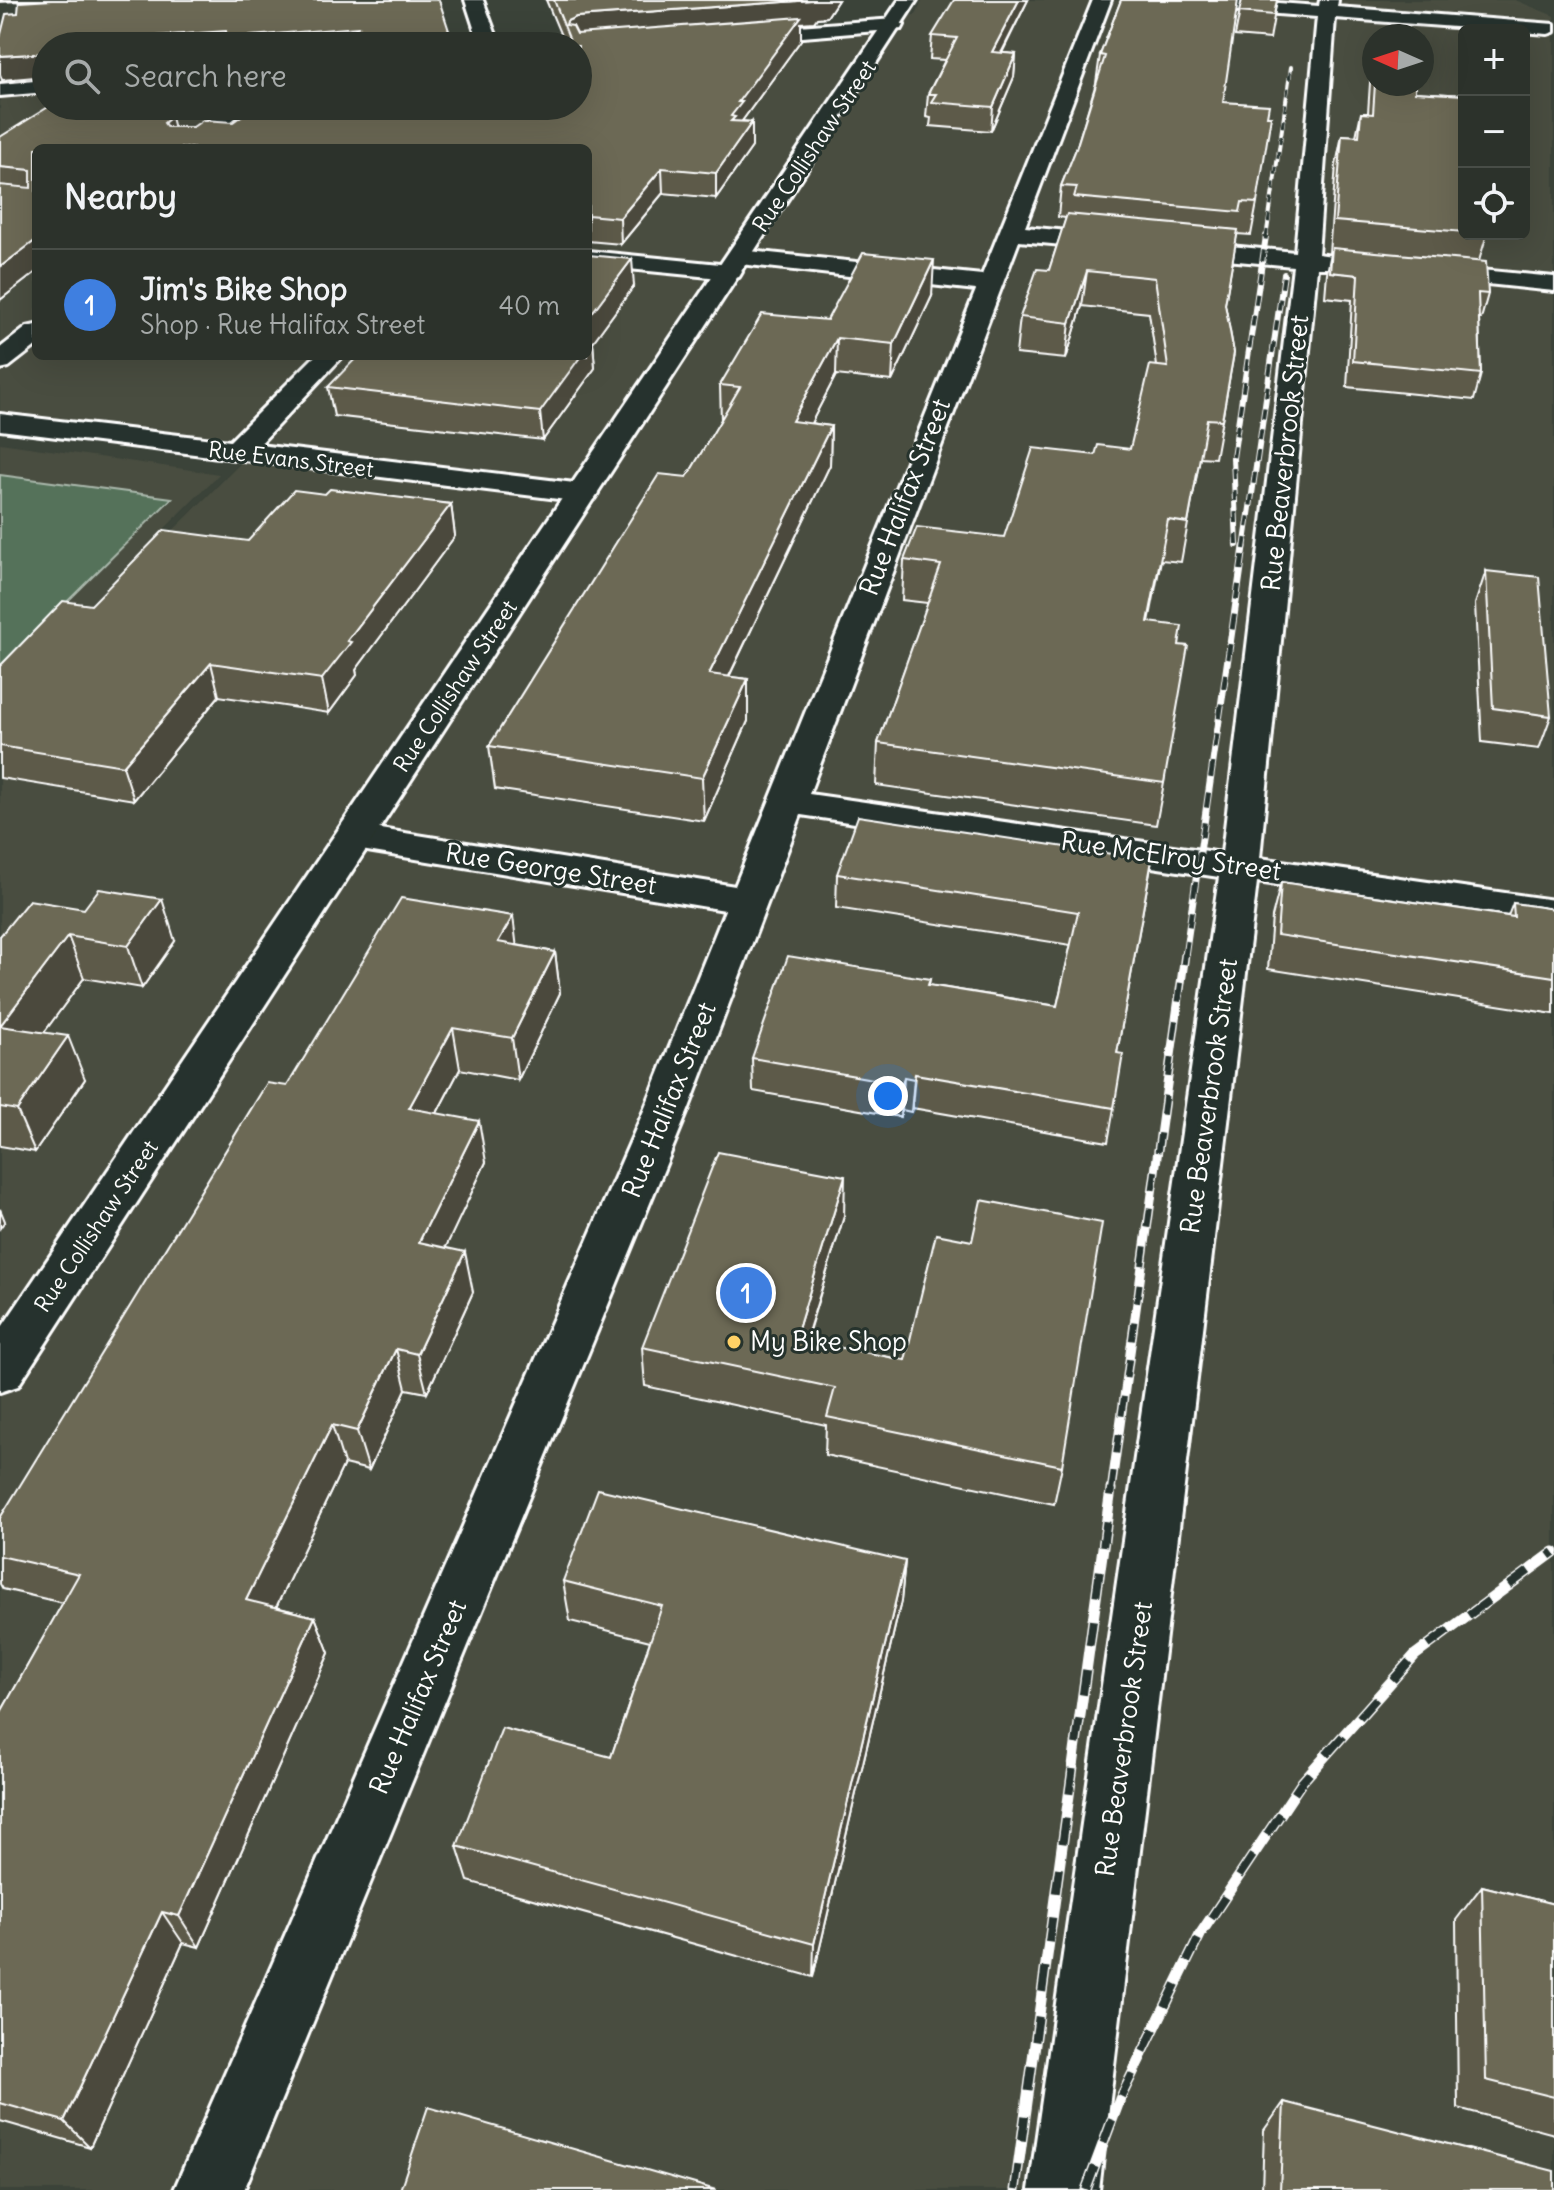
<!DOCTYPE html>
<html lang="en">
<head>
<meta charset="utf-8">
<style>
  body { margin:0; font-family:Delius,sans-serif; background:#343a33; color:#f1f3f6 }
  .controls { position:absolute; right:24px; top:24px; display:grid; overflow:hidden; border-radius:12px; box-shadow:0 8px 32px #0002 }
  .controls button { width:72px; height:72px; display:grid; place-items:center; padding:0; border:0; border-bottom:2px solid #484d47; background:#2c322b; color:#f1f3f6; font:40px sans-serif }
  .compass { position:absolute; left:1362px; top:24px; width:72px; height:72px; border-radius:50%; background:#2c322b; box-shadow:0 8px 32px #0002; rotate:273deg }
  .you { position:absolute; left:888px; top:1096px; width:28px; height:28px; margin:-20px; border:6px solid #fff; border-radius:50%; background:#1a73e8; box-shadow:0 0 0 12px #1a73e833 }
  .badge { display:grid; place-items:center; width:52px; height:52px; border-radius:50%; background:#8bbbb9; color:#fff; font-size:26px; font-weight:700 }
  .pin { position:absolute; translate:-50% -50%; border:4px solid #fff; box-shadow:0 2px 8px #0006 }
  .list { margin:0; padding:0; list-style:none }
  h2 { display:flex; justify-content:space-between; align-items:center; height:104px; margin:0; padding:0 32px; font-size:34px }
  h2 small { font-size:26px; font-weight:400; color:#a6aaa9 }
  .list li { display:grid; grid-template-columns:52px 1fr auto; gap:24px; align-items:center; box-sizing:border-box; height:112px; padding:0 32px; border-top:2px solid #484d47 }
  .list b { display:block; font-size:30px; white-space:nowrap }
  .list p { margin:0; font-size:26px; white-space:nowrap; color:#a6aaa9 }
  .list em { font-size:26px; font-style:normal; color:#a6aaa9 }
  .icon { flex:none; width:44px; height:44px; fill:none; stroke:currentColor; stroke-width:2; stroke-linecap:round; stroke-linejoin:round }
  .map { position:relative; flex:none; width:1554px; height:2190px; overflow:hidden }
  .search { position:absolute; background:#2c322b; box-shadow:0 8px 32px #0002; left:32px; top:32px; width:560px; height:88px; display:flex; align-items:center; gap:20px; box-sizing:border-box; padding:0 28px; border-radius:44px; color:#a6aaa9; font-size:30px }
  .panel { position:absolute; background:#2c322b; box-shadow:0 8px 32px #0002; left:32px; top:144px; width:560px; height:216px; border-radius:12px }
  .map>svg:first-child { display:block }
  .built { fill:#4a4e41; fill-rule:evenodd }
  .green { fill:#54725a; stroke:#aab8ac; stroke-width:2 }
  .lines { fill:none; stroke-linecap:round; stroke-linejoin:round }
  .minor-casing { stroke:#fff; stroke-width:6 }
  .tertiary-casing { stroke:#fff; stroke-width:6 }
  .minor { fill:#26332d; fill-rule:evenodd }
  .tertiary { fill:#26332d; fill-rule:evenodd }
  .rail-far4-casing { stroke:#fff; stroke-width:4 }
  .rail-far3-casing { stroke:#fff; stroke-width:6 }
  .rail-far2-casing { stroke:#fff; stroke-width:7 }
  .rail-far1-casing { stroke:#fff; stroke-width:9 }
  .rail-casing { stroke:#fff; stroke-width:11 }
  .rail-far4 { stroke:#26332d; stroke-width:3; stroke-dasharray:8; stroke-linecap:butt }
  .rail-far3 { stroke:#26332d; stroke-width:4; stroke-dasharray:11; stroke-linecap:butt }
  .rail-far2 { stroke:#26332d; stroke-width:5; stroke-dasharray:15; stroke-linecap:butt }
  .rail-far1 { stroke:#26332d; stroke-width:6; stroke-dasharray:19; stroke-linecap:butt }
  .rail { stroke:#26332d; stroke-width:8; stroke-dasharray:25; stroke-linecap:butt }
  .wall { fill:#5d5a49; stroke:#fff; stroke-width:2 }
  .shaded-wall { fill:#4c4a3c; stroke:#fff; stroke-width:2 }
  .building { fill:#6c6955; stroke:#fff; stroke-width:2 }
  .poi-dot { fill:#ffd166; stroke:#26332d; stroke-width:3 }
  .labels { text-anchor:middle; stroke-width:6; stroke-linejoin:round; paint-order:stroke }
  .far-street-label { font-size:22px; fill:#fff; stroke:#26332d }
  .street-label { font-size:26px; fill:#fff; stroke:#26332d }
  .poi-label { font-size:26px; fill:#fff; stroke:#26332d; text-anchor:start }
</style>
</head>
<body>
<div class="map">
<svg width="1554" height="2190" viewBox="0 0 1554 2190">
  <rect width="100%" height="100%" fill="#3b4339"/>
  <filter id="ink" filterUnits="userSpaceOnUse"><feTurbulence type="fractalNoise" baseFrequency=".0125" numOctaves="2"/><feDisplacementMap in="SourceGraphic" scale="16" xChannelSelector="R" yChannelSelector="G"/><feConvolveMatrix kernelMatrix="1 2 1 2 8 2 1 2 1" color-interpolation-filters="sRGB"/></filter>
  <g filter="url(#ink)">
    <g class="built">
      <path d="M922 0H1515L1554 16V2190H0V703L259 445 0 412V82L46 78V106H578V46H489L916 15ZM1464 30H1524V234H1464ZM1374 36H1422V84H1374ZM36 148H588V356H36Z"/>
      <path d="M0 443 219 474 0 694Z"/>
    </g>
    <path class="green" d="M0 475 172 498 0 668Z"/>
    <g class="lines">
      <defs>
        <g id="minor">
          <path d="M465 0H483L500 46H480Z"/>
          <path d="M1093 0H1111L1025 227 1295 252 1317 17 1160 5 1151 0H1236L1319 6 1320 0H1338L1337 7 1554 24V32L1548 34 1335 18 1318 254 1346 258 1349 263 1346 268H1317L1260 858 1554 900V926L1257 882 1099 2190H1029L1219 877 801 815 689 1108 244 2190H174L645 1108 725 910 355 849 342 845 336 837 342 829 355 825 735 886 976 290 740 264 731 262 728 257 731 252 740 250 982 275ZM1019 241 1293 266 1222 853 809 794Z"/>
          <path d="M895 19 904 25 902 29 741 42 732 36 741 30Z"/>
          <path d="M46 80V92L0 96V84Z"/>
          <path d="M227 106H250L198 148H173Z"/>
          <path d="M588 251 730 265 739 267 742 272 739 277 730 279 588 265Z"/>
          <path d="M1429 265 1554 277V291L1420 277 1417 272 1420 267Z"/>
          <path d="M36 325V346L9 367 0 369V348L27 327Z"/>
          <path d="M315 356H343L259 445 583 484 594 487 598 493 594 499 583 502 0 430V414L230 441Z"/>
        </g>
        <path id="tertiary" d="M899 0H917L18 1386 0 1392V1330Z"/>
      </defs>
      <use href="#minor" class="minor-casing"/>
      <use href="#tertiary" class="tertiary-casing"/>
      <use href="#minor" class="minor"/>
      <use href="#tertiary" class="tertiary"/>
      <defs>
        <path id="rail-far4" d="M1266 238 1291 67"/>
        <g id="rail-far3">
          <path d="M1237 545 1233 458 1266 236"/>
          <path d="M1244 549 1284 274"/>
        </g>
        <path id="rail-far2" d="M1185 956 1244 547"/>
        <path id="rail-far1" d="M1111 1491 1185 954"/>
        <g id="rail">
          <path d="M1015 2190 1111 1489"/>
          <path d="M1086 2190 1120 2099 1201 1933 1302 1782 1415 1655 1554 1552"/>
        </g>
      </defs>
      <use href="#rail-far4" class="rail-far4-casing"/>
      <use href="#rail-far3" class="rail-far3-casing"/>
      <use href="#rail-far2" class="rail-far2-casing"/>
      <use href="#rail-far1" class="rail-far1-casing"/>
      <use href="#rail" class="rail-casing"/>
      <use href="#rail-far4" class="rail-far4"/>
      <use href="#rail-far3" class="rail-far3"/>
      <use href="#rail-far2" class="rail-far2"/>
      <use href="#rail-far1" class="rail-far1"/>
      <use href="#rail" class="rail"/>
    </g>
    <g class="wall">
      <path d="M546 0H838L827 17 817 18 814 22 801 23V40L742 121 752 122V147L716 198 663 193 621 244 588 241V148H36V272L0 300V137L174 127H193L233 122 562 38Z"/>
      <path d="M1028 0 1002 53 1016 54 1014 77 991 131 930 126 931 118 926 117 928 94 945 60 930 59 932 36Z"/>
      <path d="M1121 0 1223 102 1257 203 1251 235 1237 234 1225 304 1234 353 1215 458 1200 457 1181 562 1161 560 1149 622 1179 645 1164 783 1156 825 876 785 878 743 928 603 902 600 904 560 1004 537 1095 455 1130 449 1157 366 1149 313 1082 306 1066 359 1016 354 1020 317 1049 270 1066 218 1058 217 1061 186 1076 149 1096 83 1100 55Z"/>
      <path d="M1242 0H1277L1270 39 1235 36Z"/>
      <path d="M1374 63V84L1415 92 1464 95V234H1487L1479 261 1488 294 1481 319H1479L1481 374 1474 400 1347 387 1352 300 1325 297 1327 273 1331 253H1329L1336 165 1342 135 1356 136 1361 113H1368L1370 83Z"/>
      <path d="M588 255 634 286 593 342 595 368 543 440 334 416 328 387 588 356Z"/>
      <path d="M932 296 892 381 836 375 811 423 831 426 830 465 729 677 748 679V721L704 821 495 789 489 746 687 477 721 420 720 385 827 320Z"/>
      <path d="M325 494 451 504 455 536 356 670 357 675 329 713 219 696 134 800 0 778V666L91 605 248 541Z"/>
      <path d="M1486 571 1551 716 1539 749 1482 742 1475 604Z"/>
      <path d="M1152 860 1117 1053 1114 1108 1108 1142 912 1108 911 1112 902 1110 900 1117 753 1091 752 1058 930 979 929 985 1057 1006 1071 945 836 908 837 874Z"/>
      <path d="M1281 882 1508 916 1513 903 1554 909V1014L1268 969 1272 917Z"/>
      <path d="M84 909 175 941 142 988 84 978 44 1032 85 1079 35 1152 0 1146V936Z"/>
      <path d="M517 945 555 952 560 993 518 1080 460 1069 437 1113 486 1162 445 1248 473 1292 427 1393 406 1389 369 1470 344 1464 276 1607 315 1617 329 1653 199 1947 183 1943 90 2147 0 2121V1714L63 1603 3 1589 0 1584V1518L287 1086Z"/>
      <path d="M844 1216 806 1341 1062 1466 1054 1504 825 1455 826 1425 645 1386 642 1347Z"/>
      <path d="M905 1561 901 1601 813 1977 468 1881 457 1846 611 1757 650 1641 570 1621 563 1581Z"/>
      <path d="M1482 1886 1554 1904V2134L1458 2108 1456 1920Z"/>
      <path d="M1284 2102 1554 2190H1262L1264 2130Z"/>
    </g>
    <g class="shaded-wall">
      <path d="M0 0H128L20 7 18 1 0 2Z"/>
      <path d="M812 0H838L827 17 817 18 814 22 801 23V40L742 121V126L578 39 566 25 567 21 576 17Z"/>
      <path d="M1019 0H1028L990 75 992 52Z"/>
      <path d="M358 27 361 46H105L128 38 226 31Z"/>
      <path d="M46 53V76L2 80 0 74V56Z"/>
      <path d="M1016 54 1014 77 991 131 993 107Z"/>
      <path d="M171 117 177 141 164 123Z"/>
      <path d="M752 122V147L716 198V173Z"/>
      <path d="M662 168 663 193 621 244 620 218Z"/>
      <path d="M36 240V272L0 300V267Z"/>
      <path d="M632 259 634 286 593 342 595 368 543 440 540 412 574 356H588V318Z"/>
      <path d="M934 260 932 296 892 381 894 344Z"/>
      <path d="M1087 271 1082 306 1066 359 1070 323Z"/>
      <path d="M837 338 836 375 792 460V421Z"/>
      <path d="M831 426 830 465 710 716 709 674Z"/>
      <path d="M451 504 455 536 356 670 357 675 329 713 322 679 347 641Z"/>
      <path d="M211 663 219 696 134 800 123 766Z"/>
      <path d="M748 679V721L704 821 702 778Z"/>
      <path d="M162 899 175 941 142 988 128 946Z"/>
      <path d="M513 916 518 957 498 942Z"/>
      <path d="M68 936 84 978 18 1068 0 1026Z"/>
      <path d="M555 952 560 993 518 1080 512 1038Z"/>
      <path d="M453 1028 460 1069 418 1149 409 1108Z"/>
      <path d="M68 1036 85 1079 35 1152 17 1110Z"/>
      <path d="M915 1074 912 1108 911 1112 914 1079Z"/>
      <path d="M904 1077 902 1110 900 1117 902 1084Z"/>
      <path d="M479 1121 486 1162 429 1283 419 1242Z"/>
      <path d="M845 1176 844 1216 794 1378 795 1339Z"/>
      <path d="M0 1209 5 1221 0 1228Z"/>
      <path d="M465 1252 473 1292 427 1393 417 1354Z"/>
      <path d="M396 1349 406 1389 369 1470 357 1431Z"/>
      <path d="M332 1425 344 1464 262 1637 246 1600Z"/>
      <path d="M905 1561 901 1601 813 1977 814 1944Z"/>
      <path d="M315 1617 329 1653 199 1947 179 1916Z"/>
      <path d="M162 1912 183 1943 90 2147 64 2121Z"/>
    </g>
    <g class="building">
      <path d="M52 0H439L454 46H334L358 27 227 38 226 31 128 38 129 42 109 44 105 46H46V53L0 56V38L6 14 18 13 19 2Z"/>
      <path d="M554 0H812L576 17 567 21 566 25 573 26 577 34 801 17 738 102H742L731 116 735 117 731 121 752 122 716 173 662 168 620 218 588 215V148H36V240L0 267V185L31 188V170L0 167V137L50 106 171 117 164 123 167 127H193L203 120 233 122 255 106H578V46H463L569 38Z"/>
      <path d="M954 0H1019L992 52 1016 54 993 107 931 102 936 94H928L957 38 932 36Z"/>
      <path d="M1121 0H1238L1223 102 1269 105 1267 116H1271L1257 203 1242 202 1240 212 1074 197 1077 187 1061 186 1076 149 1105 56 1100 55Z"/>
      <path d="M1242 0H1277L1274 15 1239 12Z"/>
      <path d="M1375 84H1415V92L1464 95V232L1335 221 1342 135 1359 136 1361 113 1373 114Z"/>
      <path d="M1067 214 1238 230 1225 304 1234 353 1222 420 1207 419 1188 523 1168 520 1148 622 1182 626 1179 645 1188 646 1164 783 878 743 941 565 904 560 917 527 1004 537 1033 448 1095 455 1098 445 1130 449 1150 365 1168 367 1155 278 1087 271 1070 323 1020 317 1037 269 1049 270Z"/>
      <path d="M1332 248 1486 262 1488 294 1478 293 1481 374 1353 361 1358 275 1330 272Z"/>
      <path d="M863 253 934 260 894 344 837 338 792 421 831 426 709 674 748 679 702 778 489 746 659 474 687 477 740 387 720 385 762 314 827 320Z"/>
      <path d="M588 255 632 259 588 318Z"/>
      <path d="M358 356H581L540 412 328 387Z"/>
      <path d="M330 489 451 504 347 641 351 642 322 679 211 663 123 766 0 746V666L63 601 91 605 164 530 248 541 294 490 325 494Z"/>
      <path d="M1486 571 1539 577 1551 716 1493 708Z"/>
      <path d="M858 816 1152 860 1117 1053 1123 1054 1114 1108 915 1074 914 1079 904 1077 902 1084 752 1058 788 956 930 979 928 985 1057 1006 1078 912 837 874Z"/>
      <path d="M1281 882 1514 917 1513 903 1554 909V977L1277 935Z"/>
      <path d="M99 889 162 899 128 946 68 936 0 1026 68 1036 17 1110 0 1107V936L29 900 84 909Z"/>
      <path d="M401 898 513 916 498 942 555 952 512 1038 453 1028 409 1108 479 1121 419 1242 465 1252 417 1354 396 1349 357 1431 332 1425 246 1600 315 1617 179 1916 162 1912 64 2121 0 2103V1714L79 1574 0 1556V1518L267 1083 287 1086Z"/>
      <path d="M718 1152 845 1176 795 1339 905 1360 936 1234 972 1241 981 1200 1102 1223 1062 1466 827 1417 835 1388 642 1347Z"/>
      <path d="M598 1489 905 1561 814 1944 457 1846 502 1728 611 1757 662 1606 563 1581Z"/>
      <path d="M1482 1886 1554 1904V2097L1486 2080Z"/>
      <path d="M1284 2102 1554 2171V2190H1280Z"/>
      <path d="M428 2107 716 2190H400Z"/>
    </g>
  </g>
  <circle class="poi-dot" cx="734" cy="1342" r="8"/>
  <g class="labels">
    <g class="far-street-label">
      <text transform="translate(814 146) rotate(-56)" y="8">Rue Collishaw Street</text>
      <text transform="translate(291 459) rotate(7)" y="8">Rue Evans Street</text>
      <text transform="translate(455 686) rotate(-56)" y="8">Rue Collishaw Street</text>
      <text transform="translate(96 1226) rotate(-56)" y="8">Rue Collishaw Street</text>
    </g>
    <g class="street-label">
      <text transform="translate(1285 453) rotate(-84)" y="9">Rue Beaverbrook Street</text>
      <text transform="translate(905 497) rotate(-69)" y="9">Rue Halifax Street</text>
      <text transform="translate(1171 856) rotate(8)" y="9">Rue McElroy Street</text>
      <text transform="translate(551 869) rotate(9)" y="9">Rue George Street</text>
      <text transform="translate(1209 1096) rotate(-82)" y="9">Rue Beaverbrook Street</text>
      <text transform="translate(669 1100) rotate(-68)" y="9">Rue Halifax Street</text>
      <text transform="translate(418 1697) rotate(-67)" y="9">Rue Halifax Street</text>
      <text transform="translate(1124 1739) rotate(-82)" y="9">Rue Beaverbrook Street</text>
    </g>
    <g class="poi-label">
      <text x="750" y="1351">My Bike Shop</text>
    </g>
  </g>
</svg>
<div class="controls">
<button>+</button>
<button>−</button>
<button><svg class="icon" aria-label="locate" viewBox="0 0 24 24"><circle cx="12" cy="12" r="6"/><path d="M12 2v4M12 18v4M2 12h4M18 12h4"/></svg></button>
</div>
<svg class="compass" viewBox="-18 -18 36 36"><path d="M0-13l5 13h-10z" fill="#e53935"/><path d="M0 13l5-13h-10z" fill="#a6aaa9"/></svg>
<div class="you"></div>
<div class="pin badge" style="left:746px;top:1293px;background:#3f7fe0">1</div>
<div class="search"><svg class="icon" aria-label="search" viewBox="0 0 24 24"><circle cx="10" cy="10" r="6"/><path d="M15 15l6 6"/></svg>Search here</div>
<section class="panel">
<h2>Nearby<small></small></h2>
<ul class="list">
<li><span class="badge" style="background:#3f7fe0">1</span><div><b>Jim's Bike Shop</b><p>Shop · Rue Halifax Street</p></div><em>40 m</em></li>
</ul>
</section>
</div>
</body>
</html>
